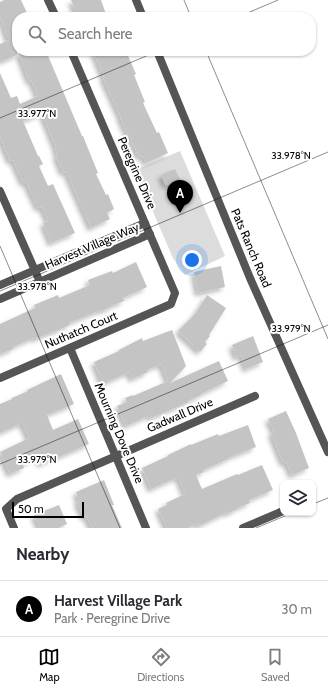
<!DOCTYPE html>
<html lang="en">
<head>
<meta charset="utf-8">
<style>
  body { margin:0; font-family:Cabin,sans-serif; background:#f2f2f3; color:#2b2b33 }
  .controls { position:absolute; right:12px; bottom:12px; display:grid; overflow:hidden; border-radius:8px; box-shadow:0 1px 3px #0004 }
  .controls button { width:36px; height:36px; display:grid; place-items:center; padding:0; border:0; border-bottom:1px solid #e1e1e2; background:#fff; color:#2b2b33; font:20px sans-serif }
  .scale { position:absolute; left:12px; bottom:10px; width:72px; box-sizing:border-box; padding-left:4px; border:2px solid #000; border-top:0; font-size:11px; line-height:14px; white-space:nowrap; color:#000; -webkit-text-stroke:3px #fff; paint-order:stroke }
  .you { position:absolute; left:192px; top:260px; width:14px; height:14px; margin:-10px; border:3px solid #fff; border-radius:50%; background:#1a73e8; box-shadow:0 0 0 6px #1a73e833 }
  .badge { display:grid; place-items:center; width:26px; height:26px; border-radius:50%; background:#000; color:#fff; font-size:13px; font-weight:700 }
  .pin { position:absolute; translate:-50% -33px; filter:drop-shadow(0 1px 2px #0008) }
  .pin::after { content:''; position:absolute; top:21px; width:14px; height:12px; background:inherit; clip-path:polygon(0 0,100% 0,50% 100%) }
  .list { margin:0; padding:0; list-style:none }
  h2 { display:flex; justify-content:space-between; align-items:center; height:52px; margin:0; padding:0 16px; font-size:17px }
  h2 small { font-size:13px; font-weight:400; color:#7c7c81 }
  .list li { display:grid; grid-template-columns:26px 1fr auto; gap:12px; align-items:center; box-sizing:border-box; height:56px; padding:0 16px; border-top:1px solid #e1e1e2 }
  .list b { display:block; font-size:15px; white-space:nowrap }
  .list p { margin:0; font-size:13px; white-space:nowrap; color:#7c7c81 }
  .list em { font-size:13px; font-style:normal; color:#7c7c81 }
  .icon { flex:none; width:22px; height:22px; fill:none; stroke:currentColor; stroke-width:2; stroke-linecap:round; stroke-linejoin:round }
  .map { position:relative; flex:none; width:328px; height:528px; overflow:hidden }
  .search { position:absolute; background:#fff; box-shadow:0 1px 3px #0004; left:12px; right:12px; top:12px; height:44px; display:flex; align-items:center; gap:10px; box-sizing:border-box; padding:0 14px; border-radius:16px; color:#7c7c81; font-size:15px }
  .sheet { height:108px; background:#fff }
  nav { display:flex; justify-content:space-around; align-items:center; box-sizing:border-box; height:56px; border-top:1px solid #e1e1e2; background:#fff; font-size:11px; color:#7c7c81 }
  nav a { display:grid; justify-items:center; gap:2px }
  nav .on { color:#000 }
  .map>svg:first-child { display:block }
  .green { fill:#dcdcdc }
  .building { fill:#c4c4c4; filter:url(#shadow) }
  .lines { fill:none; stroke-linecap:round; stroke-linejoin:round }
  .minor { stroke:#555; stroke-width:8 }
  .tertiary { stroke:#555; stroke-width:8 }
  .ticks { fill:none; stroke:#000; stroke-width:1; stroke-opacity:0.45 }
  .labels { text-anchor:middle; stroke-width:4; stroke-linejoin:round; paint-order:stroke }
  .street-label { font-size:12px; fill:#000; stroke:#fff }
  .ticks-label { font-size:10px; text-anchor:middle; fill:#000; stroke:#fff; stroke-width:4; stroke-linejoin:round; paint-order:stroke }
</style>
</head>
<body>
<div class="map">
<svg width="328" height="528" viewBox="0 0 328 528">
  <defs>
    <filter id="shadow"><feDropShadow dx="-3.5" dy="3.5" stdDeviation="2" flood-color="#0004"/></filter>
  </defs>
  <rect width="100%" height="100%" fill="#fff"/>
  <path class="green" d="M180 151 225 256 185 275 173 258 135 170Z"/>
  <g class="building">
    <path d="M4 0H21L28 15 23 17H17V55L0 62V44L9 40 5 32H6L0 17V2Z"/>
    <path d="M71 0H101L107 17H78Z"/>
    <path d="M18 51H46L82 136H83L87 146 98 173 96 174 106 195 108 194 114 209 107 213 110 219 91 228 66 171 63 173 56 156 58 155 55 148H56L42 113 23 121 38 156H39L43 164 39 166 48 186 53 184 75 233 51 243 43 223 48 221 42 207 38 208 26 182 23 183 13 160 10 161 0 137V73L11 98 17 96 20 104 38 96 31 80 29 81Z"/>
    <path d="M93 51H126L136 74 134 75 145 102 143 103 157 133 159 132 168 153 146 163 143 156 139 157 130 137H129L120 118H121L103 78 104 77Z"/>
    <path d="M175 169 182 183 174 187 172 183 166 186 161 175Z"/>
    <path d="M136 262 147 287 123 298 124 301 111 306V307L102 311 101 310 69 323 70 325 35 339V337L13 347V349L0 354V324L35 308 34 305 58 295 59 298 90 285 88 280 112 271 113 273Z"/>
    <path d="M221 266 225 287 198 293 194 272Z"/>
    <path d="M207 295 226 308 209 335 210 336 205 342 207 344 200 352 178 331 195 314Z"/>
    <path d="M172 330 186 366 170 383 219 361 228 381 201 394V395L188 401 189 402 151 418 150 415 126 426 117 406 127 402 125 398 133 395V396L168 381 161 364 147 370 148 372 132 379 129 372 103 384 94 362 119 351V350L142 338 143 341Z"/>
    <path d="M253 336 263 362 246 369 241 355 236 357 232 345Z"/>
    <path d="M61 374 74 404 47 415 53 430 78 419 89 444 54 459V458L41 464 38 457 23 464 24 468 10 474 0 452 29 438 22 423 0 433V404L12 399V398L28 391 27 390Z"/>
    <path d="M286 411 296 433 309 468 292 475 286 462 283 463 271 433 274 431 268 419Z"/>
    <path d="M248 425 256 447 228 458V459L203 470 204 472 196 475 202 489 237 474 238 475 262 465 273 490 249 500 250 503 237 508V509L227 514V512L199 526 198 523 188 528H167L158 509 167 505 166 503 185 494 178 477 151 489 142 468 168 456V455L191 444V445L218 434 219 436Z"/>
    <path d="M104 480 114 505H112L122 528H92L86 516 84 517 77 502 79 501 76 492Z"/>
    <path d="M59 505 67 524 58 528H40L34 515Z"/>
  </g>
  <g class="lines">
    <g class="minor">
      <path d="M48 0 56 17"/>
      <path d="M0 191 40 282"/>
      <path d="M0 285 145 223"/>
      <path d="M0 299 150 234"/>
      <path d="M70 348 146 528"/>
      <path d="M0 378 171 304 175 293 71 51"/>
      <path d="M14 528 6 509 17 499 255 396"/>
      <path d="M243 528 283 511"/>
    </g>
    <g class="tertiary">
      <path d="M136 0 143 17"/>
      <path d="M157 51 250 278 328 452"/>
    </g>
  </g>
  <path class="ticks" d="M184 0 191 17M238 17 278 0M206 51 328 339M0 118 158 51M0 246 120 528M0 291 328 152M0 464 328 325M313 504 328 498M256 528 292 513"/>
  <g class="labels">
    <g class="street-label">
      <text transform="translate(137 173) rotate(66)" y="4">Peregrine Drive</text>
      <text transform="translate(92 246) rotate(-23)" y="4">Harvest Village Way</text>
      <text transform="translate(251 248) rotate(67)" y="4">Pats Ranch Road</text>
      <text transform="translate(81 330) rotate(-23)" y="4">Nuthatch Court</text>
      <text transform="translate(180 415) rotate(-23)" y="4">Gadwall Drive</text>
      <text transform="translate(119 433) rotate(67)" y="4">Mourning Dove Drive</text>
    </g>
  </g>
  <g class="ticks-label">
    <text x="37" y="117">33.977°N</text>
    <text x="291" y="159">33.978°N</text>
    <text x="37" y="290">33.978°N</text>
    <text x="291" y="332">33.979°N</text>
    <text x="37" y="463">33.979°N</text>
  </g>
</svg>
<div class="controls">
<button><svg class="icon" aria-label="layers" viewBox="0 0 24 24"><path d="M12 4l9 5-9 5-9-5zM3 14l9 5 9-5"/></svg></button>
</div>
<div class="scale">50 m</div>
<div class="you"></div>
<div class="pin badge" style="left:180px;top:213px">A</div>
<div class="search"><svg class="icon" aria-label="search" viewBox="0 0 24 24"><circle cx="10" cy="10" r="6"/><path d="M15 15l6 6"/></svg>Search here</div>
</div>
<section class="sheet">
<h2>Nearby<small></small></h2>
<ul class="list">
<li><span class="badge">A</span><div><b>Harvest Village Park</b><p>Park · Peregrine Drive</p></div><em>30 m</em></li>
</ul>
</section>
<nav>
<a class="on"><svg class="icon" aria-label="map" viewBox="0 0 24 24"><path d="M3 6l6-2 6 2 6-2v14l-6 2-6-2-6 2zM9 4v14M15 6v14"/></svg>Map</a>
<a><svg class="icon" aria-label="directions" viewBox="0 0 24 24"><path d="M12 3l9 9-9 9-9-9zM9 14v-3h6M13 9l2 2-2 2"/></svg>Directions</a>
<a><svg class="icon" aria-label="saved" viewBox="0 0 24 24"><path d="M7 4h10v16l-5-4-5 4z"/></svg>Saved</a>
</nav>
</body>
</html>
